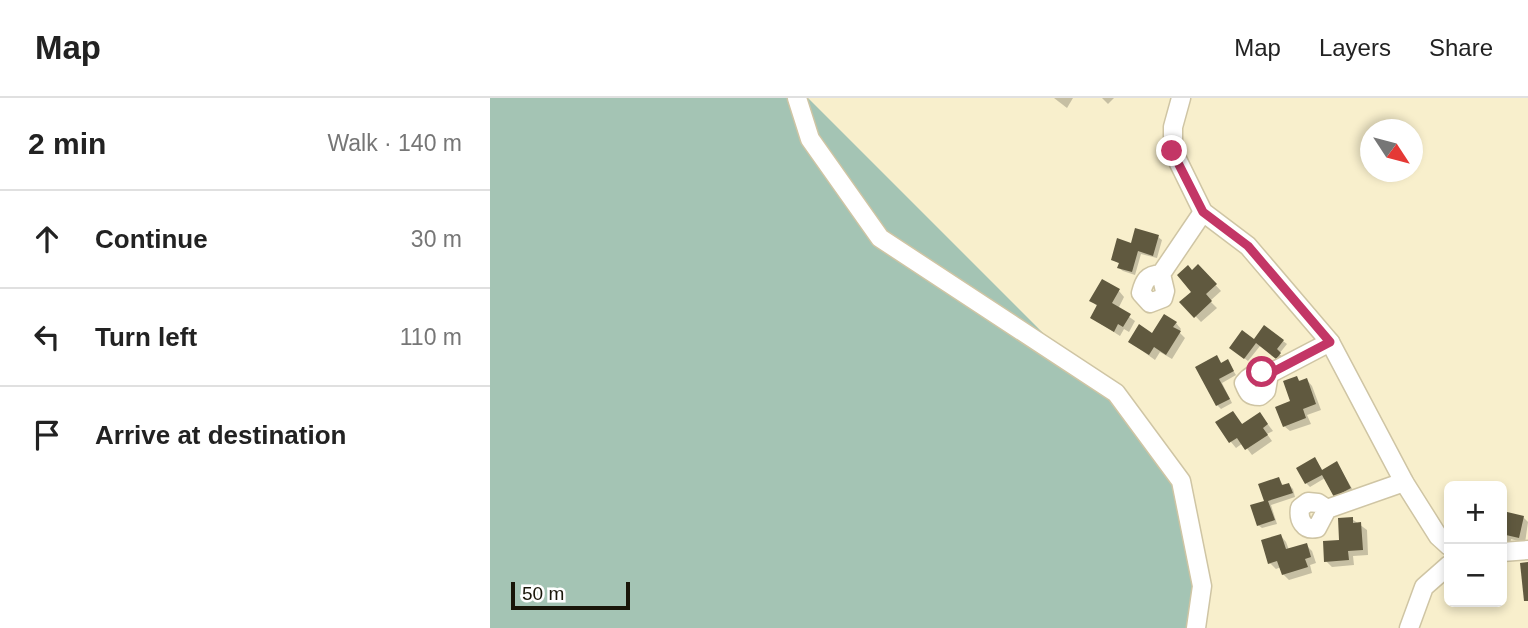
<!DOCTYPE html>
<html lang="en">
<head>
<meta charset="utf-8">
<style>
  body { margin:0; font-family:Arial,sans-serif; background:#f2f2f2; color:#222 }
  .controls { position:absolute; right:21px; bottom:21px; display:grid; overflow:hidden; border-radius:10px; box-shadow:0 4px 10px #0003 }
  .controls button { width:63px; height:63px; display:grid; place-items:center; padding:0; border:0; border-bottom:2px solid #e0e0e0; background:#fff; color:#222; font:35px sans-serif }
  .compass { position:absolute; left:870px; top:21px; width:63px; height:63px; border-radius:50%; background:#fff; box-shadow:0 4px 10px #0003; rotate:126deg }
  .scale { position:absolute; left:21px; bottom:18px; width:119px; box-sizing:border-box; padding-left:7px; border:4px solid #191609; border-top:0; font-size:19px; line-height:24px; white-space:nowrap; color:#191609; -webkit-text-stroke:5px #fff; paint-order:stroke }
  .stop { position:absolute; width:21px; height:21px; margin:-16px; border:5px solid #c33666; border-radius:50%; background:#fff }
  .stop.end { background:#c33666; border-color:#fff; box-shadow:0 2px 7px #0008 }
  .list { margin:0; padding:0; list-style:none }
  h2 { display:flex; justify-content:space-between; align-items:center; height:91px; margin:0; padding:0 28px; font-size:30px }
  h2 small { font-size:23px; font-weight:400; color:#767676 }
  .list li { display:grid; grid-template-columns:46px 1fr auto; gap:21px; align-items:center; box-sizing:border-box; height:98px; padding:0 28px; border-top:2px solid #e0e0e0 }
  .list b { display:block; font-size:26px; white-space:nowrap }
  .list em { font-size:23px; font-style:normal; color:#767676 }
  .icon { flex:none; width:38px; height:38px; fill:none; stroke:currentColor; stroke-width:2; stroke-linecap:round; stroke-linejoin:round }
  .map { position:relative; flex:none; width:1038px; height:530px; overflow:hidden }
  header { display:flex; align-items:center; gap:42px; box-sizing:border-box; height:98px; padding:0 35px; background:#fff; border-bottom:2px solid #e0e0e0 }
  header strong { font-size:33px }
  nav { display:flex; gap:38px; margin-inline-start:auto; font-size:24px }
  main { display:flex }
  aside { flex:1; background:#fff }
  .map>svg:first-child { display:block }
  .forest { fill:#a4c4b4 }
  .shadow { fill:#0003 }
  .building { fill:#60593f }
  .lines { fill:none; stroke-linecap:round; stroke-linejoin:round }
  .minor-casing { stroke:#cfc5a4; stroke-width:21 }
  .minor { stroke:#fff; stroke-width:18 }
  .route { stroke:#c33666; stroke-width:9 }
</style>
</head>
<body>
<header>
<strong>Map</strong>
<nav><a>Map</a><a>Layers</a><a>Share</a></nav>
</header>
<main>
<aside>
<h2>2 min<small>Walk · 140 m</small></h2>
<ul class="list">
<li><svg class="icon" aria-label="ahead" viewBox="0 0 24 24"><path d="M12 20V5M6 11l6-6 6 6"/></svg><div><b>Continue</b></div><em>30 m</em></li>
<li><svg class="icon" aria-label="left" viewBox="0 0 24 24"><path d="M17 20v-9H6M10 6l-5 5 5 5"/></svg><div><b>Turn left</b></div><em>110 m</em></li>
<li><svg class="icon" aria-label="arrive" viewBox="0 0 24 24"><path d="M6 21V4h12l-3 4 3 4H6"/></svg><div><b>Arrive at destination</b></div></li>
</ul>
</aside>
<div class="map">
<svg width="1038" height="530" viewBox="0 0 1038 530">
  <rect width="100%" height="100%" fill="#f8efcc"/>
  <path class="forest" d="M0 0H318L689 371 711 530H0Z"/>
  <g class="shadow">
    <path d="M564 0H583L577 10Z"/>
    <path d="M612 0H624L618 6Z"/>
    <path d="M668 139 672 142 667 160 651 156 645 177 633 173 629 170 630 166 623 162Z"/>
    <path d="M708 168 731 193 720 203 727 210 711 224 692 204 704 194 702 174Z"/>
    <path d="M629 193 634 199 628 211 645 223 639 234 634 231 630 238 602 220 608 209 601 202Z"/>
    <path d="M686 225 691 231 689 234 695 240 682 261 670 254 665 262 640 244 663 237Z"/>
    <path d="M764 243H793L797 246 789 256 793 259 790 263 770 248 758 263 745 253Z"/>
    <path d="M727 259 732 266 737 263 746 277 732 285 742 305 731 311 727 307Z"/>
    <path d="M807 280 811 284 817 282 822 288 831 312 817 317 821 326 800 333 794 328 802 304Z"/>
    <path d="M743 315 753 327 770 316 783 333 777 336 782 343 762 357 753 345 746 350 741 344Z"/>
    <path d="M825 361 833 373 847 365 864 394 849 402 835 380 820 389 816 385Z"/>
    <path d="M789 381 794 389 799 387 803 391 805 399 781 407 787 426 772 430 768 427 776 404Z"/>
    <path d="M1014 415 1033 419 1038 424 1035 445 1021 441 1019 454 1012 453V425Z"/>
    <path d="M862 421 877 432 878 457 863 458 864 467 842 469 836 463 851 443Z"/>
    <path d="M791 438 796 444 799 452 816 447 822 453 826 465 820 467 822 475 799 482 793 476 791 469 786 471 780 465Z"/>
    <path d="M982 504H998L999 508 986 509Z"/>
  </g>
  <g class="building">
    <path d="M645 130 669 137 663 158 648 153 642 174 627 170 629 165 621 162 627 140 641 145Z"/>
    <path d="M708 166 727 186 716 196 722 203 704 220 689 204 701 194 687 177 698 167 702 172Z"/>
    <path d="M612 181 630 191 622 205 641 216 633 229 628 226 624 234 600 220 607 207 599 203Z"/>
    <path d="M674 216 687 224 683 229 691 233 676 257 664 249 659 257 638 244 649 226 662 235Z"/>
    <path d="M774 227 794 242 787 251 791 255 786 261 766 245 754 261 739 250 752 232 764 241Z"/>
    <path d="M727 257 731 265 738 261 744 273 729 281 740 301 726 308 705 269Z"/>
    <path d="M807 278 809 283 817 280 826 306 813 311 816 320 793 329 785 309 800 303 793 283Z"/>
    <path d="M743 313 752 326 770 314 778 326 773 330 778 337 755 352 747 340 739 345 725 324Z"/>
    <path d="M825 359 832 372 847 363 861 390 844 399 832 377 815 386 806 370Z"/>
    <path d="M789 379 792 387 799 385 803 395 778 403 785 422 767 428 760 407 774 403 768 386Z"/>
    <path d="M1013 413 1034 418 1029 440 1016 437 1013 453Z"/>
    <path d="M863 419V425L871 424 873 452 858 453 859 462 834 464 833 443 849 442 848 420Z"/>
    <path d="M791 436 796 451 817 445 821 459 815 461 818 469 792 477 787 463 778 466 771 442Z"/>
    <path d="M1038 464V503H1034L1030 465Z"/>
  </g>
  <g class="lines">
    <defs>
      <g id="minor">
        <path d="M307 0 320 41 390 140 626 295 691 383 712 488 706 530"/>
        <path d="M691 0 683 29V53L713 114 758 148 840 244 914 384 948 438 959 448"/>
        <path d="M671 176C657 177 654 183 651 195L660 205 673 200 675 193 671 176 713 114"/>
        <path d="M779 276C768 273 761 276 754 285 758 295 759 298 770 298L776 293 779 276 840 244"/>
        <path d="M837 411 827 430C814 433 808 422 810 410L818 404 828 405 837 411 914 384"/>
        <path d="M1012 454 1038 452"/>
        <path d="M919 530 934 489 959 467"/>
      </g>
    </defs>
    <use href="#minor" class="minor-casing"/>
    <use href="#minor" class="minor"/>
  </g>
  <g class="lines">
    <path class="route" d="M682 53 713 114 758 148 840 244 779 276 772 274"/>
  </g>
</svg>
<div class="controls">
<button>+</button>
<button>−</button>
</div>
<svg class="compass" viewBox="-18 -18 36 36"><path d="M0-13l5 13h-10z" fill="#e53935"/><path d="M0 13l5-13h-10z" fill="#767676"/></svg>
<div class="scale">50 m</div>
<div class="stop" style="left:772px;top:274px"></div>
<div class="stop end" style="left:682px;top:53px"></div>
</div>
</main>
</body>
</html>
